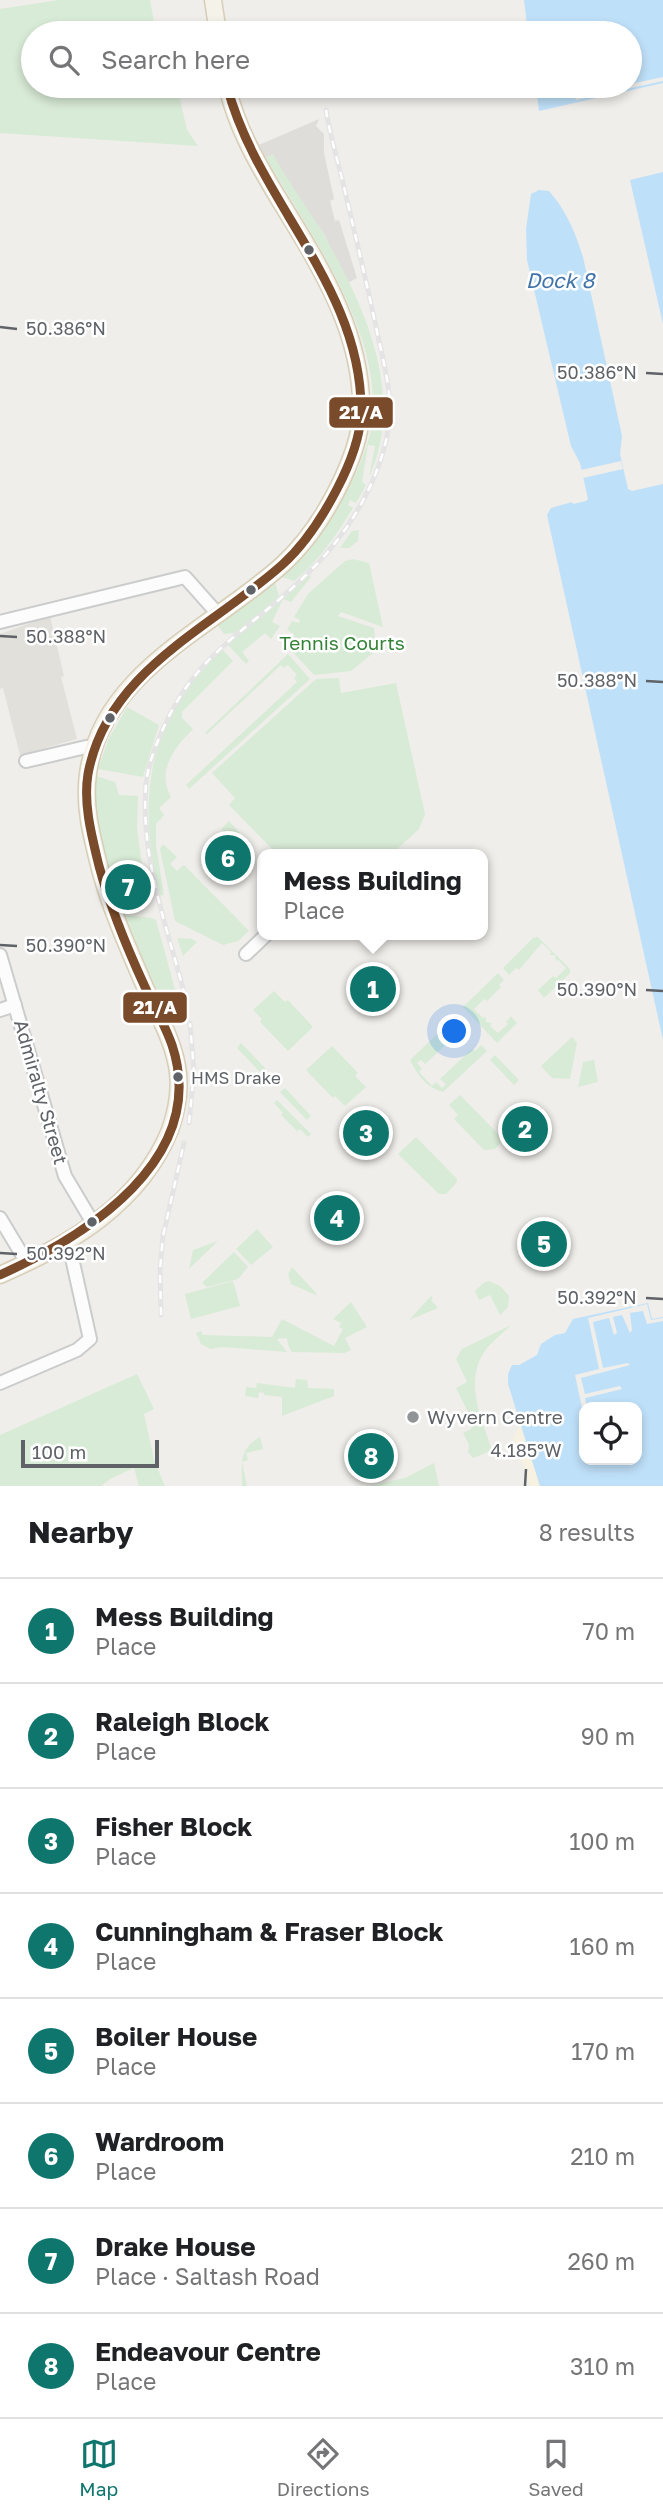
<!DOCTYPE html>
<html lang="en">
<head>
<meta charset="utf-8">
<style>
  body { margin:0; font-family:"Golos Text",sans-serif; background:#f6f6f6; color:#202124 }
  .controls { position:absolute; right:21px; bottom:21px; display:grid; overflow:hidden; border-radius:14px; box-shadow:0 4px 10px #0003 }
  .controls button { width:63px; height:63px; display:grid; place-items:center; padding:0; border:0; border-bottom:2px solid #e0e0e0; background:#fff; color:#202124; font:35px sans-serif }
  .scale { position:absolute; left:21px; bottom:18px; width:138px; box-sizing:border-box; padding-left:7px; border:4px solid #5f6368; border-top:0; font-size:19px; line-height:24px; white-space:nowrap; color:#5f6368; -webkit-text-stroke:5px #fff; paint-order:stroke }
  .you { position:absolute; left:455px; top:1032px; width:24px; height:24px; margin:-18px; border:5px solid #fff; border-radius:50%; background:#1a73e8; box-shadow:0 0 0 10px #1a73e833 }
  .badge { display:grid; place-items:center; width:46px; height:46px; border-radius:50%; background:#0f766e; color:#fff; font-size:23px; font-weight:700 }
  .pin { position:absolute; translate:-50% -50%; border:4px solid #fff; box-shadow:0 2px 7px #0006 }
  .popup { position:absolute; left:257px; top:849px; width:231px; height:91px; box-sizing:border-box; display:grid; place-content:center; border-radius:14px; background:#fff; filter:drop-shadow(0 2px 5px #0005); font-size:23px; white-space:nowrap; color:#757577 }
  .popup b { font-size:26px; color:#202124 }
  .popup::after { content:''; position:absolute; left:50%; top:100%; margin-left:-14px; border:14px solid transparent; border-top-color:#fff }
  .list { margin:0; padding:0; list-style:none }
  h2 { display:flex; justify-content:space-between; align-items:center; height:91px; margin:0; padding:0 28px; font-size:30px }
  h2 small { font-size:23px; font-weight:400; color:#757577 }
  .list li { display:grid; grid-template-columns:46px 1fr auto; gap:21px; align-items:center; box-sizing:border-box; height:105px; padding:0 28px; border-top:2px solid #e0e0e0 }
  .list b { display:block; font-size:26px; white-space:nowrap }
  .list p { margin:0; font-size:23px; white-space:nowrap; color:#757577 }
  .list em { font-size:23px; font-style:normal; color:#757577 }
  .icon { flex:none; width:38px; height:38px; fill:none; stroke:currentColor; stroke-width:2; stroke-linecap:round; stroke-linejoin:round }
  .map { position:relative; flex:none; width:663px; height:1486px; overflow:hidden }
  .search { position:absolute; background:#fff; box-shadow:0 4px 10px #0003; left:21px; right:21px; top:21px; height:77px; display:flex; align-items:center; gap:18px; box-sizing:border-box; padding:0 24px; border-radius:38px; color:#757577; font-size:26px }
  .sheet { height:931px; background:#fff }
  nav { display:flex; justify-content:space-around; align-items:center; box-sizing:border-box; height:98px; border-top:2px solid #e0e0e0; background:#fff; font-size:19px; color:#757577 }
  nav a { display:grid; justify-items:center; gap:4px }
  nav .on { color:#0f766e }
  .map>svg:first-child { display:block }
  .industrial { fill:#dfddda }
  .education { fill:#e2e0da }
  .green { fill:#d8ebd6 }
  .sand { fill:#f6f1e1 }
  .water { fill:#bfe0f9; fill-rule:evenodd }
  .pier { fill:#efeeea }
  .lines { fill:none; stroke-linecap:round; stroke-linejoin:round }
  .minor-casing { stroke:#cbcccc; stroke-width:16 }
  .major-casing { stroke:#d7ceb8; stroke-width:19 }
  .minor { stroke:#fdfcfc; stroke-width:12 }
  .major { stroke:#f4f2e9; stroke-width:16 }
  .rail-casing { stroke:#e4e4e4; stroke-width:5 }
  .rail { stroke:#fff; stroke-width:2.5; stroke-dasharray:8; stroke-linecap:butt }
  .bus-1-casing { stroke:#fff; stroke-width:14 }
  .bus-1 { stroke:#7a4b2a; stroke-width:9 }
  .ticks { fill:none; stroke:#5f6368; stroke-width:2.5 }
  .bus-dot { fill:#5f6368; stroke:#fff; stroke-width:2.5 }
  .poi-dot { fill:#919496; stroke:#fff; stroke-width:2.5 }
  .labels { text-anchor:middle; stroke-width:5; stroke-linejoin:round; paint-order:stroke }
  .bus-label { font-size:17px; fill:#5f6368; stroke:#fff; text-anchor:start }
  .park-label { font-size:19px; fill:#348238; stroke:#fff }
  .street-label { font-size:19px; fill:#5f6368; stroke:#fff }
  .poi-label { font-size:19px; fill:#5f6368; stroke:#fff; text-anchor:start }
  .water-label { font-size:21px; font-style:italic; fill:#4174aa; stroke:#fff }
  .ticks-label { font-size:18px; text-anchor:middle; fill:#5f6368; stroke:#fff; stroke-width:5; stroke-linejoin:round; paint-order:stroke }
  .line-badge { stroke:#fff; stroke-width:2.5 }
  .badge-label { font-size:19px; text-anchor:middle; font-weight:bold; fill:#fff }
</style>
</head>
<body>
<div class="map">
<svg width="663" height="1486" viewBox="0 0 663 1486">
  <rect width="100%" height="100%" fill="#efeeea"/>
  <path class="industrial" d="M319 119 316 126 324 134V153L334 199 330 201 335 221 339 220 357 278 348 283 324 234 290 186 273 155 266 158 259 145Z"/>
  <path class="education" d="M50 616 64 676 61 677 77 739 20 755 3 688 0 689V634Z"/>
  <g class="green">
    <path d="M59 0H150L156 33H33V86H177L187 130 198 146 0 133V9Z"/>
    <path d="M273 154C288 182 308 208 324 235 365 307 406 396 369 477L375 446 368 445 362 482 366 485 356 503 350 500 348 505 353 508C337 534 318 562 294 581L282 577C310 553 329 525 346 492 357 471 369 447 372 422 383 333 309 232 266 158Z"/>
    <path d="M359 530 358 541 349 548H340L352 531Z"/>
    <path d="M353 559 369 563 383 627 341 612 338 616 374 628 375 639 370 640 373 653 351 671 314 675 291 650 294 634 287 630 292 621 299 623 300 620 294 617 308 594 345 561Z"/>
    <path d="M309 575 311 577 291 602 283 599 272 622 280 626 271 639 265 633 242 652 249 661 246 664 227 644 237 635 234 633 224 634 217 625 275 583 280 599Z"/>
    <path d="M222 649 233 661 182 712V718L193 729C175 747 156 770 171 797L159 808 164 815 156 824V845L164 895 159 896C137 792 146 727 222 649Z"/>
    <path d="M288 654 310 679 189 789 186 785 297 682 294 678 297 675 288 665 284 668 281 665 207 734 205 733Z"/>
    <path d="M339 678 341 693 396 683 425 814 419 829 392 854H277L229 805 235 798 212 773 316 679Z"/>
    <path d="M127 707 159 725 143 777 98 769 108 740Z"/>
    <path d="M96 776 115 782 119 795 138 796 137 828 143 872 112 877C101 847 90 808 96 776Z"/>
    <path d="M229 821 240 833 235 838 239 842 236 845 221 829Z"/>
    <path d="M163 844 177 857 170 864 177 871 184 865 249 931 238 941 223 945 175 921 160 849Z"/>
    <path d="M125 914C136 918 146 915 156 920L176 993 164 1003 144 963Z"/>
    <path d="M538 937 570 969V973L544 998 538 990 553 976 556 978 566 968 558 960 556 961 555 955H550L551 952 542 943 519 970 516 968 509 975 503 968 533 938Z"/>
    <path d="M177 938 192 939 197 942 183 956Z"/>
    <path d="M498 973 504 980 499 985 501 987 487 1001 484 999 474 1009 483 1018 486 1017V1022L492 1023 490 1026 498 1033 508 1024 506 1022 511 1016 517 1023 497 1043 463 1007Z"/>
    <path d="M274 991 285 1002 288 1000 313 1027 288 1051 260 1022 262 1019 253 1010Z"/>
    <path d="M450 1022 457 1030 455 1032 457 1034 425 1064 421 1060 417 1063 422 1069 419 1072 432 1086 436 1082 442 1088 446 1084 440 1079 472 1049 475 1051 481 1045 487 1051 443 1092C426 1087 418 1076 410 1060Z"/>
    <path d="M572 1037 577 1043 570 1079 552 1078 541 1066Z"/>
    <path d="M241 1043 266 1069 262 1074 237 1048Z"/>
    <path d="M332 1046 358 1073 355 1076 366 1087 345 1106 335 1096 333 1098 306 1070Z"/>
    <path d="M495 1055 519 1080 514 1085 490 1060Z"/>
    <path d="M594 1060 598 1082 578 1087 583 1062Z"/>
    <path d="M285 1088 311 1116 307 1120 280 1092Z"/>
    <path d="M460 1095 499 1135 500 1144 495 1149 484 1150 454 1119 458 1115 449 1105Z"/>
    <path d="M277 1100 311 1134 308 1137 300 1129 297 1131 281 1115 283 1113 274 1103Z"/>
    <path d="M416 1137 457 1179V1182L446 1194H439L398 1154Z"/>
    <path d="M257 1229 273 1247 251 1265 236 1249Z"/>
    <path d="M218 1241 189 1269 193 1250Z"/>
    <path d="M234 1252 248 1267 238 1279 207 1287 202 1283Z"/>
    <path d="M292 1267 317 1294 316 1295 291 1284 288 1274Z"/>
    <path d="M233 1281 240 1306 191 1319 185 1294Z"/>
    <path d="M489 1281 500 1286 509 1296 508 1307 500 1315 490 1295 479 1300 475 1291 485 1282Z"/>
    <path d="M431 1296 433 1298 431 1300 438 1308 409 1320Z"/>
    <path d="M351 1302 367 1327 345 1338 351 1350 345 1353 292 1352 288 1345 287 1338 277 1339 287 1352 222 1347 210 1349 201 1344 196 1333 201 1331 203 1335 272 1337 282 1319 334 1346 343 1329 339 1327 341 1323 333 1319Z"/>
    <path d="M511 1325C503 1333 494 1340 487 1348 462 1381 482 1419 493 1453L490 1455 488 1452 473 1458 468 1452 469 1445 463 1433 471 1429 473 1422 456 1388 467 1382 456 1359 462 1349Z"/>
    <path d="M137 1374 154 1409 144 1414 154 1460 165 1486H139L134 1468 110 1479 101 1486H0V1435Z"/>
    <path d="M296 1379 307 1380 308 1388 334 1389V1396L282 1416V1397L264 1395V1393L259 1392 258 1398 245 1396 246 1387 256 1388 257 1383 295 1388Z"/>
    <path d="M260 1437 263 1449 246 1453 248 1460 242 1462 247 1486H242C242 1464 238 1449 260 1437Z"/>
    <path d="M434 1463 439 1486H369L405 1478Z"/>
  </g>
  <path class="sand" d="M520 1426 540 1486H530L513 1437Z"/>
  <g class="water">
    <path d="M524 0H663V83L539 111 536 86H630V33H528Z"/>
    <path d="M663 172V324L630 180Z"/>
    <path d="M539 190 549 191C566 210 575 232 583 257L622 436 620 454 628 489 632 491 663 484V1040L547 515 551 508 572 502 573 504 586 501 588 499 580 463 571 446 527 260 526 229 531 194Z"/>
    <path d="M648 1303 652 1319 663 1317V1486H540L508 1384V1374L512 1365H519L537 1355 541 1344 555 1335 565 1333 573 1319ZM584 1407H637V1460H584Z"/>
  </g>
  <g class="pier">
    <path d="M663 77V81L576 100 575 96 630 86V84Z"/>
    <path d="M621 461 623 469 583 478 581 470Z"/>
    <path d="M647 1304 651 1320 663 1318V1321L647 1324 643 1311 630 1313 632 1330 630 1333 622 1315 613 1317 617 1333 614 1335 609 1318 593 1322 603 1368 628 1363 630 1365 581 1378 585 1394 620 1386 622 1389 585 1398 587 1407H584V1417L575 1375 599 1369 588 1318Z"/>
  </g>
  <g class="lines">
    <defs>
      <g id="minor">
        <path d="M0 622 185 577 217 613"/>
        <path d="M26 761 86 747H94"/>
        <path d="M246 954 266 935"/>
        <path d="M0 955 65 1176 93 1223"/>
        <path d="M0 1010 15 1005"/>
        <path d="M0 1218 27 1263"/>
        <path d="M0 1383 77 1350 90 1339 68 1240"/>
      </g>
      <g id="major">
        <path d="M213 0 218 33"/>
        <path d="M0 1275C71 1244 140 1204 170 1130 177 1110 181 1087 177 1066 172 1038 157 1013 145 987 129 950 112 912 101 873 93 841 83 807 88 774 101 671 216 626 283 564 307 542 327 511 341 482 351 460 360 438 361 414 364 333 318 263 277 196 256 161 236 126 227 86"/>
      </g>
    </defs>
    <use href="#minor" class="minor-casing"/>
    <use href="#major" class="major-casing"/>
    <use href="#minor" class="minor"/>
    <use href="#major" class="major"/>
    <defs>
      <g id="rail">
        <path d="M185 996C167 926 140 858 146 784 148 765 155 747 163 729 196 652 250 630 305 576 345 538 378 486 388 431 394 396 383 361 376 327 366 280 355 234 344 187 338 161 330 136 326 110"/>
        <path d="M189 1123 194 1072 190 1023"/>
        <path d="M161 1315 160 1270 163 1236 184 1143"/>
      </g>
    </defs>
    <use href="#rail" class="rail-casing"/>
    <use href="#rail" class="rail"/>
    <defs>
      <path id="bus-1" d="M0 1275C86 1236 210 1159 172 1045 165 1025 154 1006 145 987 127 948 110 907 99 866 92 837 83 804 88 774 107 670 212 628 283 564 306 543 323 516 337 489 349 466 360 440 361 414 364 288 257 202 227 86"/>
    </defs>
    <use href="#bus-1" class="bus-1-casing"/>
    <use href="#bus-1" class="bus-1"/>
  </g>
  <path class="ticks" d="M0 327 17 329M646 373 663 374M0 636 17 637M646 681 663 682M0 945 17 946M646 990 663 991M0 1253 17 1254M646 1298 663 1299M525 1486 526 1469"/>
  <g class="bus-dot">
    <circle cx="309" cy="250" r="6"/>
    <circle cx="251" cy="590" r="6"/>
    <circle cx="110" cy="718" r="6"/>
    <circle cx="178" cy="1077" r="6"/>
    <circle cx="92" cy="1222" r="6"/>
  </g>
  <circle class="poi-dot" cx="413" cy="1417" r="7"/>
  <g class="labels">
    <g class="bus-label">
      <text x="191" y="1084">HMS Drake</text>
    </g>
    <g class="park-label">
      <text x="342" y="650">Tennis Courts</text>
    </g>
    <g class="street-label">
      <text transform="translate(41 1092) rotate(74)" y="7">Admiralty Street</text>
    </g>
    <g class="poi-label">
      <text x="427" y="1424">Wyvern Centre</text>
    </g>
    <g class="water-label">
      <text x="560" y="288">Dock 8</text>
    </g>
  </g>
  <g class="ticks-label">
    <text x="66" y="335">50.386°N</text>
    <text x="597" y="379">50.386°N</text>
    <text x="66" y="643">50.388°N</text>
    <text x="597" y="687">50.388°N</text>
    <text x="66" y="952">50.390°N</text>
    <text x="597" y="996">50.390°N</text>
    <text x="66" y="1260">50.392°N</text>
    <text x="597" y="1304">50.392°N</text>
    <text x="526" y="1457">4.185°W</text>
  </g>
  <g class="line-badge">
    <rect x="328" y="396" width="66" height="33" rx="7" fill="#7a4b2a"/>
    <rect x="122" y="991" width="66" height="33" rx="7" fill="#7a4b2a"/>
  </g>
  <g class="badge-label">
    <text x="361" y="419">21/A</text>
    <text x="155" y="1014">21/A</text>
  </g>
</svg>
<div class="controls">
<button><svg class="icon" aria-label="locate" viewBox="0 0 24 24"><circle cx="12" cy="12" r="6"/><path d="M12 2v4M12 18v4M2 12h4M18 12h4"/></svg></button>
</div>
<div class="scale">100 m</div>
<div class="you"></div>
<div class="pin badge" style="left:373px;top:989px">1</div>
<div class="popup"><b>Mess Building</b>Place</div>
<div class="pin badge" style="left:525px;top:1129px">2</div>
<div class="pin badge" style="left:366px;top:1133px">3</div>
<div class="pin badge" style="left:337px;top:1218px">4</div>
<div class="pin badge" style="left:544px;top:1244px">5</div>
<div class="pin badge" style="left:228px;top:858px">6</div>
<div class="pin badge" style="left:128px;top:887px">7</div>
<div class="pin badge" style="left:371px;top:1456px">8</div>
<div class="search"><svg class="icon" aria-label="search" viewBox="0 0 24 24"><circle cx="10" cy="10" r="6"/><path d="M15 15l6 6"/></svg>Search here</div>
</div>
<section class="sheet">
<h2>Nearby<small>8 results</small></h2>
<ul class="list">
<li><span class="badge">1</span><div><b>Mess Building</b><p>Place</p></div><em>70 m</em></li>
<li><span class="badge">2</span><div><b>Raleigh Block</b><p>Place</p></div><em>90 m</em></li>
<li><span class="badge">3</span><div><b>Fisher Block</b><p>Place</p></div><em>100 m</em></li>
<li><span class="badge">4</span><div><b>Cunningham &amp; Fraser Block</b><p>Place</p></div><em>160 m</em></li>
<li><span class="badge">5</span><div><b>Boiler House</b><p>Place</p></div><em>170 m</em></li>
<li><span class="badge">6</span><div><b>Wardroom</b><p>Place</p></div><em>210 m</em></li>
<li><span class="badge">7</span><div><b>Drake House</b><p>Place · Saltash Road</p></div><em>260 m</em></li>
<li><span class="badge">8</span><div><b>Endeavour Centre</b><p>Place</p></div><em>310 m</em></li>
</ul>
</section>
<nav>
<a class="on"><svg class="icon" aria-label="map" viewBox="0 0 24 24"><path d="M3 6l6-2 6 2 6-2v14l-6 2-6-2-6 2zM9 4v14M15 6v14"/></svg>Map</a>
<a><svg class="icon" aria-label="directions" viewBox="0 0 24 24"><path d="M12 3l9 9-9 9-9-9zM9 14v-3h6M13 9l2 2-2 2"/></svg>Directions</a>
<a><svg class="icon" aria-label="saved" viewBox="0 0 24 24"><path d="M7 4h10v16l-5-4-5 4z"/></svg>Saved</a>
</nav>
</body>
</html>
